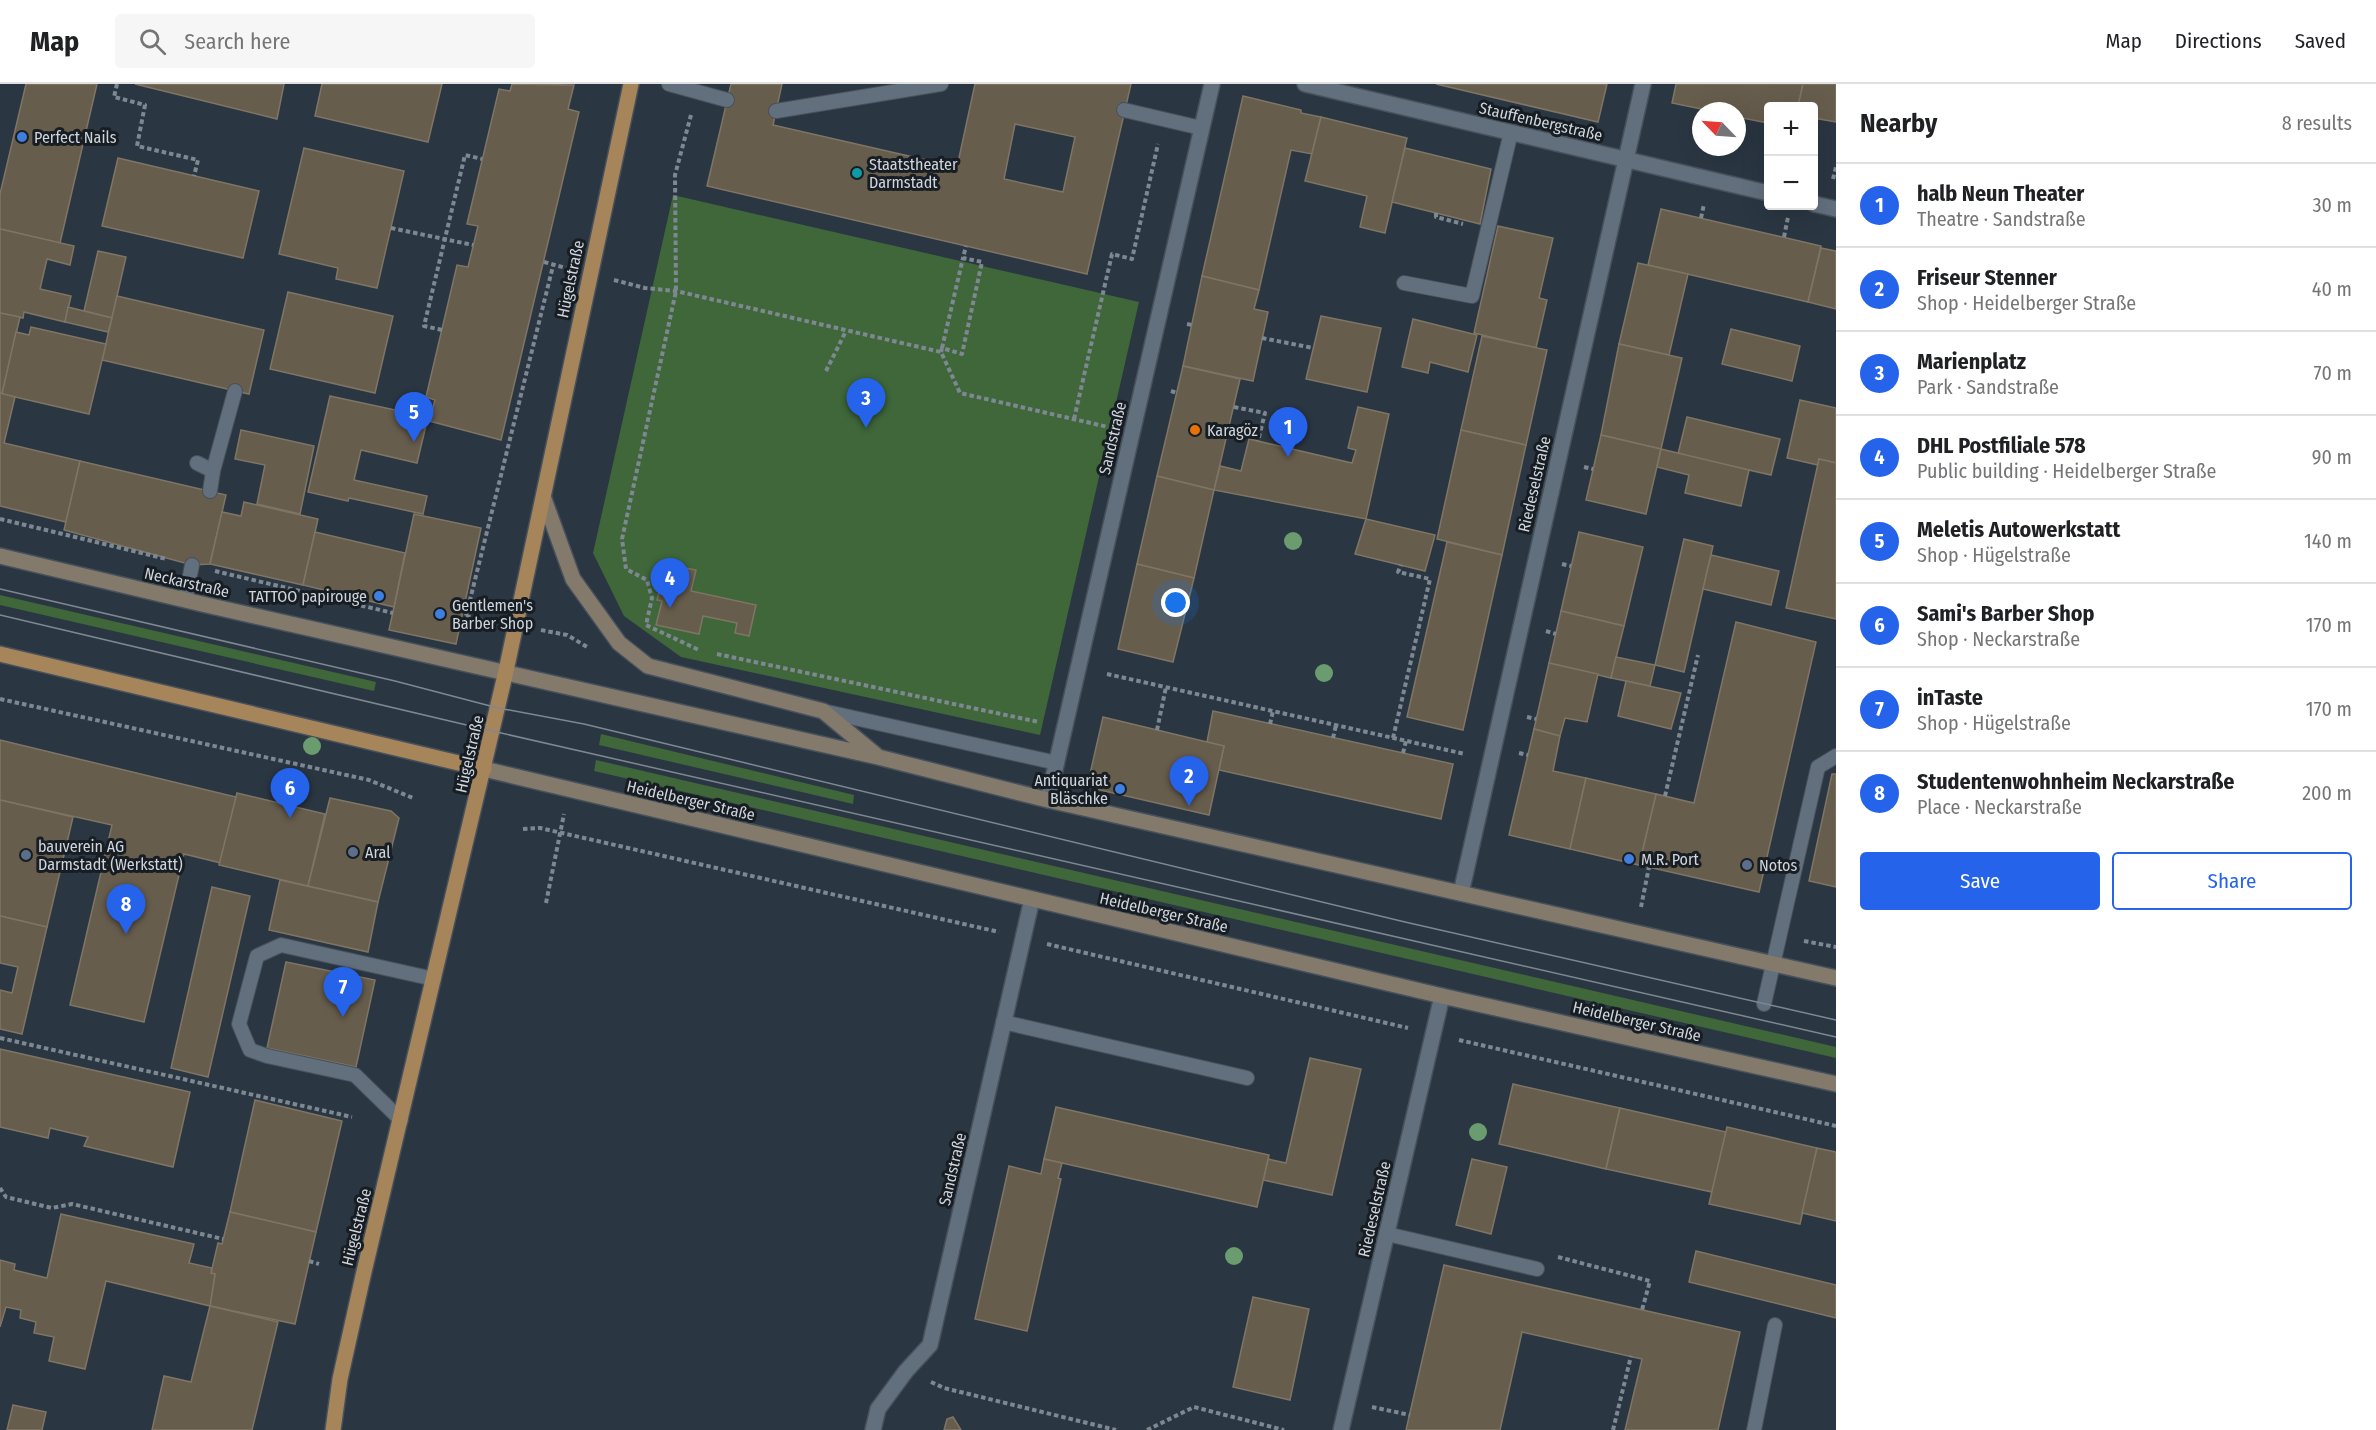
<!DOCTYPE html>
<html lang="en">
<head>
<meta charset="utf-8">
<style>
  body { margin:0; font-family:"Fira Sans Condensed",sans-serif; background:#f6f6f6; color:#202124 }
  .controls { position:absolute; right:18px; top:18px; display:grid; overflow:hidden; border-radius:6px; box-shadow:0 6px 24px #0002 }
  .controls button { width:54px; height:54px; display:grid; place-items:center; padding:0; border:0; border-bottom:2px solid #e0e0e0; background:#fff; color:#202124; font:30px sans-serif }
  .compass { position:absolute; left:1692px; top:18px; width:54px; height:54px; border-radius:50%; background:#fff; box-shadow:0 6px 24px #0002; rotate:295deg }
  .you { position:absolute; left:1176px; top:519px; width:21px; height:21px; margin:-15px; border:4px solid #fff; border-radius:50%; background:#1a73e8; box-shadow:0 0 0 9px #1a73e833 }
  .badge { display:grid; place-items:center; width:39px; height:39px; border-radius:50%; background:#2563eb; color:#fff; font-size:20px; font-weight:700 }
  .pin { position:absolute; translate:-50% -50px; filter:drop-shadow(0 2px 3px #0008) }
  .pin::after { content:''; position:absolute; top:32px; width:21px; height:18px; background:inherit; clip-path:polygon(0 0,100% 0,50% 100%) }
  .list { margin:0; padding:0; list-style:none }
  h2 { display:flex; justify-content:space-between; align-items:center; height:78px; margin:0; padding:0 24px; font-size:26px }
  h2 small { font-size:20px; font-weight:400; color:#757577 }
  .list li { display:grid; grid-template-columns:39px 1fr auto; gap:18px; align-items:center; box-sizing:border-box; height:84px; padding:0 24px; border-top:2px solid #e0e0e0 }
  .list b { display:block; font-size:22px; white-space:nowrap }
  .list p { margin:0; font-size:20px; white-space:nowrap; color:#757577 }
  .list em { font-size:20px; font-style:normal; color:#757577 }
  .actions { display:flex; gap:12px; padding:18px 24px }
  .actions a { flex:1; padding:14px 0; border:2px solid #2563eb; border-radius:6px; text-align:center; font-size:21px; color:#2563eb }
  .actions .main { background:#2563eb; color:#fff }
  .icon { flex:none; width:33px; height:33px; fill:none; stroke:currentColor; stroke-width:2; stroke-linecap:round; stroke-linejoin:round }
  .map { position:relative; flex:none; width:1836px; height:1346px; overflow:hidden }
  header { display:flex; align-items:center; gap:36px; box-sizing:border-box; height:84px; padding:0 30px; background:#fff; border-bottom:2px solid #e0e0e0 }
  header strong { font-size:28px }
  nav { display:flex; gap:33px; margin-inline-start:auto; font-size:21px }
  .search { width:420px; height:54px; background:#f6f6f6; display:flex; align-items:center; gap:15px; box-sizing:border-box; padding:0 21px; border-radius:6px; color:#757577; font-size:22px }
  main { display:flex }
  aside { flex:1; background:#fff }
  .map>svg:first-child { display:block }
  .green { fill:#3f673a }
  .building { fill:#675d4d; stroke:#7f7565; stroke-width:1.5; fill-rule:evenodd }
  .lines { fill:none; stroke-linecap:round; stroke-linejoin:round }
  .lane-casing { stroke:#47515b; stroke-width:16 }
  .street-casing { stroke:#47515b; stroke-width:18 }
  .secondary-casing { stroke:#47515b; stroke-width:18 }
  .primary-casing { stroke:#47515b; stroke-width:18 }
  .path { stroke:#7e8892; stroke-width:4; stroke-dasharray:4.5 3; stroke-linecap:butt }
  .lane { stroke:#626f7d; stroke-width:14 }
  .street { stroke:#626f7d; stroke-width:15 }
  .secondary { stroke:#847a6c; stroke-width:15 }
  .primary { stroke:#a7855b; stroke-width:15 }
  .tram { stroke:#7e8892; stroke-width:1.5 }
  .tree { fill:#6a9c6f }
  .shop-dot { fill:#3f7fe0; stroke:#171d22; stroke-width:2 }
  .culture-dot { fill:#0f9aa8; stroke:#171d22; stroke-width:2 }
  .food-dot { fill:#e8710a; stroke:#171d22; stroke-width:2 }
  .service-dot { fill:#5c6f8a; stroke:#171d22; stroke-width:2 }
  .labels { text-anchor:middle; stroke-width:6; stroke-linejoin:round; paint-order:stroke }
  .street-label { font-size:16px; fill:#ced5dd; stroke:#171d22 }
  .poi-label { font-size:16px; fill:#ced5dd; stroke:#171d22; text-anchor:start }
</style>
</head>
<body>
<header>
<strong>Map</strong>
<div class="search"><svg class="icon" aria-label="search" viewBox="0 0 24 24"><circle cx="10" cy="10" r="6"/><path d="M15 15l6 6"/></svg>Search here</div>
<nav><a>Map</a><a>Directions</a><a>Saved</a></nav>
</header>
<main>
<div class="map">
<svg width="1836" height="1346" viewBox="0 0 1836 1346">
  <rect width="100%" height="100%" fill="#2a3642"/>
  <g class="green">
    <path d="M673 111 1139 218 1040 651 681 573 624 532 593 469Z"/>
    <path d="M0 511 376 598 374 607 0 521Z"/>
    <path d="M601 650 854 711 853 720 599 661Z"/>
    <path d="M596 676 1836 963V974L594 687Z"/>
  </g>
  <g class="building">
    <path d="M26 0H97L60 159 0 145V110Z"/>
    <path d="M135 0H284L277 35Z"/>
    <path d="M322 0H442L428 58 315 32Z"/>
    <path d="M512 0 574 1 568 25 579 28 501 356 429 337 435 316 426 313 457 181 468 183 478 142 467 140 499 5 510 7Z"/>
    <path d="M731 0H782L773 41 957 83 975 0H1131L1087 190 707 102ZM1015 40 1075 53 1063 108 1004 95Z"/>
    <path d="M1436 0H1607L1598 38Z"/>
    <path d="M1676 0H1803L1798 22H1768V39L1737 33V27H1711L1672 19Z"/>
    <path d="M1803 0H1836V38L1814 34V22H1798Z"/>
    <path d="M1243 12 1301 26V29L1321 33 1312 70 1291 66 1259 206 1202 192Z"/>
    <path d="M1321 33 1407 54 1385 149 1360 143 1367 112 1305 97Z"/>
    <path d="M304 64 404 87 377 204 336 195 338 184 279 170Z"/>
    <path d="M1405 64 1491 85 1480 140 1392 118Z"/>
    <path d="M118 74 259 107 243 174 102 142Z"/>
    <path d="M1661 125 1821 162 1808 218 1648 181Z"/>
    <path d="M1498 142 1553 154 1539 214 1547 216 1536 264 1474 249Z"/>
    <path d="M0 145 74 162 70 181 47 175 40 205 71 212 65 238 24 228 23 234 0 229Z"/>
    <path d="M1821 164 1836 167V225L1808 218Z"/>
    <path d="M98 167 126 173 112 234 84 227Z"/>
    <path d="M1638 179 1688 190 1669 271 1619 260Z"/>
    <path d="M1202 192 1259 206 1254 225 1268 228 1253 297 1183 282Z"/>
    <path d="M288 208 393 232 375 309 270 285Z"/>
    <path d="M117 212 264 246 249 310 102 276Z"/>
    <path d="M68 223 112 234 108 248 65 238Z"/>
    <path d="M0 229 20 233 2 310 0 309Z"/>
    <path d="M1321 232 1381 244 1367 308 1306 295Z"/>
    <path d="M1413 235 1477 251 1468 288 1430 278 1428 289 1402 283Z"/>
    <path d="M31 243 106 260 89 330 2 310 16 248 29 251Z"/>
    <path d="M1731 245 1800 262 1792 297 1722 280Z"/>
    <path d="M1482 252 1547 266 1526 361 1461 346Z"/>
    <path d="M1619 260 1682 274 1661 365 1601 351Z"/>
    <path d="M1183 282 1240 295 1214 406 1157 392Z"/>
    <path d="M0 309 15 313 4 359 80 377 66 438 0 422Z"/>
    <path d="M330 312 428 333 417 379 361 366 354 396 427 412 423 430 349 414 348 417 308 408Z"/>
    <path d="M1800 316 1836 324V379L1819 375 1818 381 1787 374Z"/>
    <path d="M1358 323 1389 330 1366 435 1214 406 1220 382 1241 387 1249 355 1352 379 1356 366 1348 364Z"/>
    <path d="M1687 333 1780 355 1771 391 1678 370Z"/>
    <path d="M241 346 314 362 300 430 257 420 265 381 235 375Z"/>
    <path d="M1461 346 1526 361 1502 471 1437 455Z"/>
    <path d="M1601 351 1661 365 1646 430 1586 416Z"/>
    <path d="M1661 365 1749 386 1741 422 1685 409 1689 391 1657 383Z"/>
    <path d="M1819 375 1836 379V535L1786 524Z"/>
    <path d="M80 377 226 411 210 480 192 481 64 446Z"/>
    <path d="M1157 392 1214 406 1194 494 1137 480Z"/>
    <path d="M244 418 318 435 303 501 210 480 222 428 241 432Z"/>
    <path d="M414 430 481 444 456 560 389 546Z"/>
    <path d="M1366 435 1435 451 1425 487 1355 470Z"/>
    <path d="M315 448 405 469 394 523 303 501Z"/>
    <path d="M1579 448 1643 463 1624 542 1561 527Z"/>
    <path d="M1684 455 1713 462 1684 588 1655 581Z"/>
    <path d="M1447 458 1502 471 1463 646 1407 633Z"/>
    <path d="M1711 471 1779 487 1771 521 1703 505Z"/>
    <path d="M665 480 696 486 691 507 756 521 749 552 735 549 737 539 703 532 699 550 656 541 662 517 657 516Z"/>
    <path d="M1137 480 1194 494 1173 578 1118 565Z"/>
    <path d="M1561 527 1624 542 1611 594 1549 579Z"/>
    <path d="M1736 538 1816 558 1759 808 1639 781 1656 710 1694 719Z"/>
    <path d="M1616 573 1655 581 1650 602 1611 594Z"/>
    <path d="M1549 579 1598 590 1587 638 1565 634 1560 652 1534 645Z"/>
    <path d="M1626 597 1681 609 1671 645 1618 632Z"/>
    <path d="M1213 627 1453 680 1441 735 1219 686 1224 662 1207 658Z"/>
    <path d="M1103 633 1224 662 1209 731 1087 703Z"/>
    <path d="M1534 645 1560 652 1553 687 1586 694 1570 765 1509 751Z"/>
    <path d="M0 656 236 713 221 779 184 770 144 938 70 921 112 741 0 716Z"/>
    <path d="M1832 690H1836V803L1809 797Z"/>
    <path d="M1586 694 1656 710 1639 781 1570 765Z"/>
    <path d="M237 709 325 730 308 802 219 781Z"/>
    <path d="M330 714 391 727 399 734 378 818 308 802Z"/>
    <path d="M0 716 73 733 47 843 0 832Z"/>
    <path d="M280 796 378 818 368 868 269 846Z"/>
    <path d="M212 803 250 812 208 993 171 984Z"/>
    <path d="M0 832 47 843 22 950 0 945V906L12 909 18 883 0 879Z"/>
    <path d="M286 878 375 896 356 983 267 964Z"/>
    <path d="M0 965 190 1008 173 1083 84 1062 88 1053 50 1044 48 1054 0 1043Z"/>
    <path d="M1310 974 1361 985 1332 1111 1263 1096 1268 1075 1286 1079Z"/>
    <path d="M1513 1000 1620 1024 1606 1085 1499 1060Z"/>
    <path d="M255 1016 342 1037 316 1148 230 1128Z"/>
    <path d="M1056 1023 1269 1071 1257 1123 1044 1075Z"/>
    <path d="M1620 1024 1726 1048 1712 1108 1606 1085Z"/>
    <path d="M1727 1043 1817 1064 1800 1140 1709 1120Z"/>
    <path d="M1817 1064 1836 1068V1137L1802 1129Z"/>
    <path d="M1044 1075 1062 1079 1058 1094 1061 1095 1027 1247 975 1235 1009 1082 1041 1090Z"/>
    <path d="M1472 1075 1507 1083 1491 1150 1456 1141Z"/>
    <path d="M230 1128 316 1148 295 1240 210 1222 215 1190 211 1189 218 1159 222 1160Z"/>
    <path d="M61 1130 194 1160 189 1179 212 1184 211 1189 215 1190 210 1222 106 1197 85 1285 49 1277 54 1253 34 1249 36 1238 20 1234 21 1226 6 1223 0 1243V1176L15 1180 14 1186 47 1194Z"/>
    <path d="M1696 1167 1836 1201V1234L1689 1198Z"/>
    <path d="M1444 1181 1740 1248 1718 1346H1625L1642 1275 1522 1248 1500 1346H1406Z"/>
    <path d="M1253 1213 1309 1225 1290 1316 1233 1303Z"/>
    <path d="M210 1222 278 1238 252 1346H152L164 1292 191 1298Z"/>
    <path d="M13 1321 46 1328 42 1346H7Z"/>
    <path d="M953 1333 961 1346H944L947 1335Z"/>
  </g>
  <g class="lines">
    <defs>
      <g id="lane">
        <path d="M669 0 727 16"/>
        <path d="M1124 26 1201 44"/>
        <path d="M776 27 941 0"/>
        <path d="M1404 199 1472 212 1511 48"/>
        <path d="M197 379 213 387"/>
        <path d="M210 407 213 387 235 307"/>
        <path d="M185 516 192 481"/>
        <path d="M823 627 1057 679"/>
        <path d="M1764 920 1818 683 1836 672"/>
        <path d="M1003 938 1247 994"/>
        <path d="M401 1036 355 991 267 972 250 966 239 940 257 872 281 861 434 895"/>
        <path d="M1387 1150 1537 1185"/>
        <path d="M1754 1346 1775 1241"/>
      </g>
      <g id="street">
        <path d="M1305 0 1768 109"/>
        <path d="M1814 120 1836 125"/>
        <path d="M1048 716 1212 0"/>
        <path d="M1461 809 1643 0"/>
        <path d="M873 1346 878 1325 906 1287 930 1261 1032 815"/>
        <path d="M1341 1346 1442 912"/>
      </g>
      <g id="secondary">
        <path d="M544 415 573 495 619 559 648 582 823 627 876 671"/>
        <path d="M0 472 202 520 878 673 1048 716 1836 894"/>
        <path d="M484 685 1442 912 1836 1000"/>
      </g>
      <g id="primary">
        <path d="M0 570 484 685"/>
        <path d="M333 1346 340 1295 363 1192 506 587 631 0"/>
      </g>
    </defs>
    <use href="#lane" class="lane-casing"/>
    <use href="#street" class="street-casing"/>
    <use href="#secondary" class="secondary-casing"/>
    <use href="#primary" class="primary-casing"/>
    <g class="path">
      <path d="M117 0 114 13 145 21 137 62 198 76 194 92"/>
      <path d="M691 31 675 91 676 207 622 455 626 485 647 496 652 514 646 541 699 566"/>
      <path d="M1833 95 1836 83"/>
      <path d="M1436 129V133L1463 140"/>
      <path d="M1701 134 1704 120"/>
      <path d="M391 144 473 161"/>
      <path d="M1784 153 1788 133"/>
      <path d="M544 178 566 184"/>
      <path d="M614 196 645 204 676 207 941 268 960 309 1108 343"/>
      <path d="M1187 240 1192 241"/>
      <path d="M442 246 424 242 465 71 482 75"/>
      <path d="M1262 254 1313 264"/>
      <path d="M942 264 963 174"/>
      <path d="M941 268 942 264 962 270 982 178 963 174 966 162"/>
      <path d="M826 287 846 247"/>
      <path d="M1171 307 1177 309"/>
      <path d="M1234 323 1265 329 1258 357"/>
      <path d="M1074 335 1112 170 1132 175 1158 60"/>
      <path d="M1584 383 1593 385"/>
      <path d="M0 435 167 475"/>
      <path d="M1562 480 1571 482"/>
      <path d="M215 487 393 529"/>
      <path d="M466 532 492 538"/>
      <path d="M459 545 466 532 553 182"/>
      <path d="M541 546 567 551 589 564"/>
      <path d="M1546 547 1556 550"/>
      <path d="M717 570 1039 638"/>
      <path d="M1107 590 1465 670"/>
      <path d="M0 615 369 696 413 714"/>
      <path d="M1527 633 1536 635"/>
      <path d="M1270 640 1273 627"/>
      <path d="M1157 646 1166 603"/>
      <path d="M1333 654 1336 641"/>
      <path d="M1393 654 1430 495 1398 488 1401 481"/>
      <path d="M1403 669 1406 657"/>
      <path d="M1519 669 1528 671"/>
      <path d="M1665 712 1698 571"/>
      <path d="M523 745 540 744 999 848"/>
      <path d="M546 819 564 730"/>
      <path d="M1641 823 1649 783"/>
      <path d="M1804 857 1836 863"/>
      <path d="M1047 860 1408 944"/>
      <path d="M0 954 352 1033"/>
      <path d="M1459 956 1836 1042"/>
      <path d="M0 1104 6 1113 52 1124 72 1120 223 1155"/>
      <path d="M1558 1173 1650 1197 1642 1226"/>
      <path d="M309 1177 319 1180"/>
      <path d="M931 1298 944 1304 1116 1346"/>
      <path d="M1372 1323 1410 1331"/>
      <path d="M1147 1346 1194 1323 1284 1346"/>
      <path d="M1613 1346 1631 1272"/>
    </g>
    <use href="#lane" class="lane"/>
    <use href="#street" class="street"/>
    <use href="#secondary" class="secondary"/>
    <use href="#primary" class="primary"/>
    <g class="tram">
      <path d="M0 505 395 597 498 624 584 640 1405 838 1836 936"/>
      <path d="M0 531 492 647 1836 953"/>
    </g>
  </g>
  <g class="tree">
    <circle cx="1293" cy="457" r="9"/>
    <circle cx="1324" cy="589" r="9"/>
    <circle cx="312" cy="662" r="9"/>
    <circle cx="1478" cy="1048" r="9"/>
    <circle cx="1234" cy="1172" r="9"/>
  </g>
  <g class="shop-dot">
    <circle cx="22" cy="53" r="6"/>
    <circle cx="379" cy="512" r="6"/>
    <circle cx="440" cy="530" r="6"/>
    <circle cx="1120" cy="705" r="6"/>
    <circle cx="1629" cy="775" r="6"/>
  </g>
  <circle class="culture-dot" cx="857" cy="89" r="6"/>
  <circle class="food-dot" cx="1195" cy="346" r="6"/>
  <g class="service-dot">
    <circle cx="353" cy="768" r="6"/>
    <circle cx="26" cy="771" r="6"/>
    <circle cx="1747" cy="781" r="6"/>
  </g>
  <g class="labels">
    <g class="street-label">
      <text transform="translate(1541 37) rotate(13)" y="6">Stauffenbergstraße</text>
      <text transform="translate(570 195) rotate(-78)" y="6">Hügelstraße</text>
      <text transform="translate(1112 354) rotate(-77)" y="6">Sandstraße</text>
      <text transform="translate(1534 400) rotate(-77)" y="6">Riedeselstraße</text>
      <text transform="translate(187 498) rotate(13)" y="6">Neckarstraße</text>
      <text transform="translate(469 670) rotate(-77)" y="6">Hügelstraße</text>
      <text transform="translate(691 716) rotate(13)" y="6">Heidelberger Straße</text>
      <text transform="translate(1164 828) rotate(13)" y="6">Heidelberger Straße</text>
      <text transform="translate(1637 937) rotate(13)" y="6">Heidelberger Straße</text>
      <text transform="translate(952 1085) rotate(-77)" y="6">Sandstraße</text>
      <text transform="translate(1374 1125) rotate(-77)" y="6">Riedeselstraße</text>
      <text transform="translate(356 1143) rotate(-76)" y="6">Hügelstraße</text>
    </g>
    <g class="poi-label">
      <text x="34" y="59">Perfect Nails</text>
      <text x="869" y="86">Staatstheater<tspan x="869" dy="18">Darmstadt</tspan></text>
      <text x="1207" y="352">Karagöz</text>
      <text x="367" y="518" text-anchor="end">TATTOO papirouge</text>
      <text x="452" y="527">Gentlemen's<tspan x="452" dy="18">Barber Shop</tspan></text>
      <text x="1108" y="702" text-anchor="end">Antiquariat<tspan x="1108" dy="18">Bläschke</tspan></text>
      <text x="38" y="768">bauverein AG<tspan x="38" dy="18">Darmstadt (Werkstatt)</tspan></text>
      <text x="365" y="774">Aral</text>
      <text x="1641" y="781">M.R. Port</text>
      <text x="1759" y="787">Notos</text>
    </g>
  </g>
</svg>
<div class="controls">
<button>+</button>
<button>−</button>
</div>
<svg class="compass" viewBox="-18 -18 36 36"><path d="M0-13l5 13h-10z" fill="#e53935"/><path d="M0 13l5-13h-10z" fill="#757577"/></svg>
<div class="you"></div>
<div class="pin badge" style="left:1288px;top:373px">1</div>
<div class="pin badge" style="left:1189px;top:722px">2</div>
<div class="pin badge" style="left:866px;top:344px">3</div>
<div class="pin badge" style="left:670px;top:524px">4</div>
<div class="pin badge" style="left:414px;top:358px">5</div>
<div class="pin badge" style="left:290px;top:734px">6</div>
<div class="pin badge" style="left:343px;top:933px">7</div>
<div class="pin badge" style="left:126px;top:850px">8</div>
</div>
<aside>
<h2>Nearby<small>8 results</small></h2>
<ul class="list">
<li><span class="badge">1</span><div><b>halb Neun Theater</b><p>Theatre · Sandstraße</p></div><em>30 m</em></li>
<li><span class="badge">2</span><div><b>Friseur Stenner</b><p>Shop · Heidelberger Straße</p></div><em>40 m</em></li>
<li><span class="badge">3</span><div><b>Marienplatz</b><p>Park · Sandstraße</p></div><em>70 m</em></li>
<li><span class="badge">4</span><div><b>DHL Postfiliale 578</b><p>Public building · Heidelberger Straße</p></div><em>90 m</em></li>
<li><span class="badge">5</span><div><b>Meletis Autowerkstatt</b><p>Shop · Hügelstraße</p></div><em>140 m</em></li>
<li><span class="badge">6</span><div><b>Sami's Barber Shop</b><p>Shop · Neckarstraße</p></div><em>170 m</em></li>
<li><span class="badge">7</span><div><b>inTaste</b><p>Shop · Hügelstraße</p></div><em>170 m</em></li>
<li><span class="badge">8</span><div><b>Studentenwohnheim Neckarstraße</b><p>Place · Neckarstraße</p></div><em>200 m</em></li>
</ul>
<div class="actions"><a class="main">Save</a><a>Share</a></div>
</aside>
</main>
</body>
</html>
